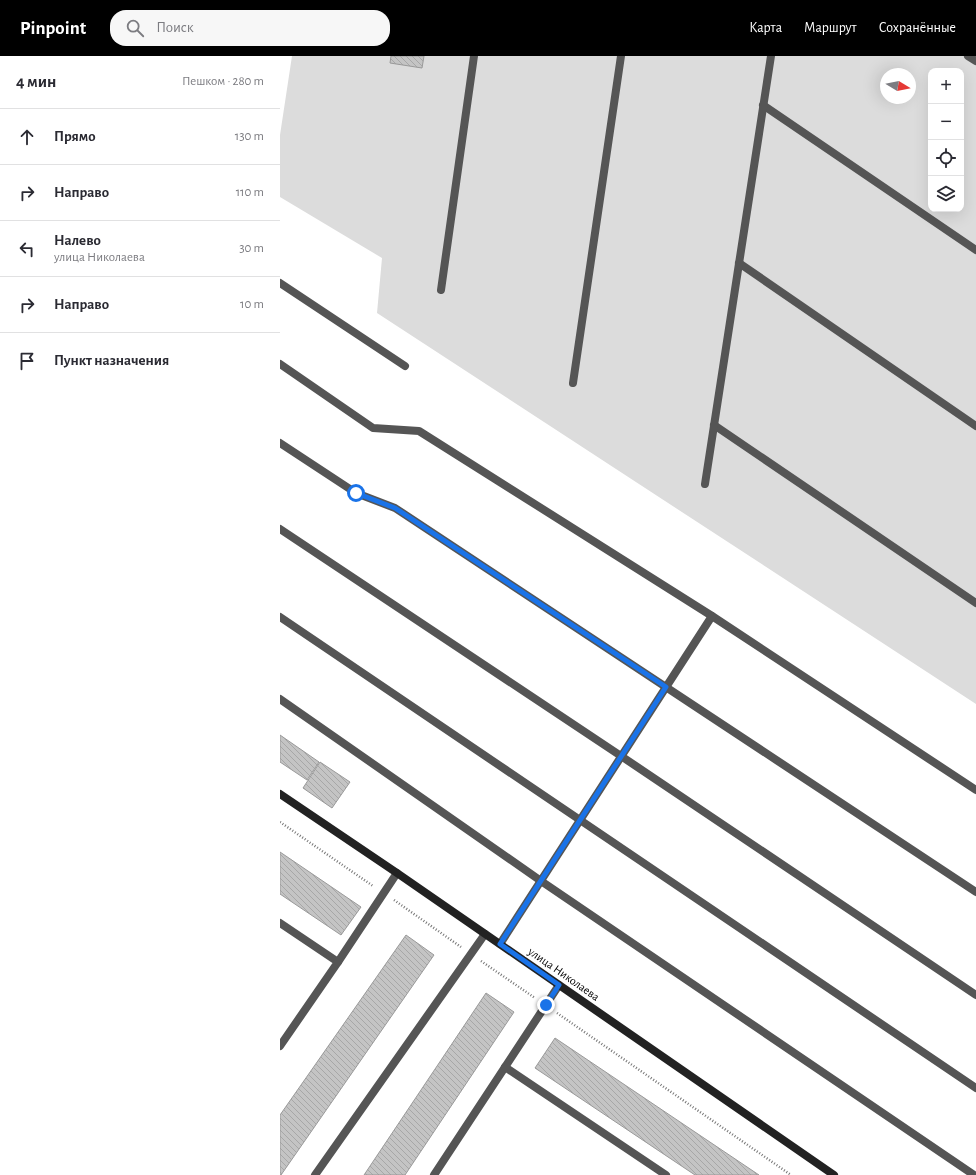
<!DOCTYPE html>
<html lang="ru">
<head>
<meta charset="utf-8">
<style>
  body { margin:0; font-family:"Alegreya Sans",sans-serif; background:#f7f7f7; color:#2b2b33 }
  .controls { position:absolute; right:12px; top:12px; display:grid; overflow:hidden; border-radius:8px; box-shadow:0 4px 16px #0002 }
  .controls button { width:36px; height:36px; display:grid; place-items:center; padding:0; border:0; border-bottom:1px solid #e1e1e2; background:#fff; color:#2b2b33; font:20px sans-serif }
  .compass { position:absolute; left:600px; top:12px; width:36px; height:36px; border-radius:50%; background:#fff; box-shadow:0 4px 16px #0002; rotate:100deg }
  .stop { position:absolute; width:12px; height:12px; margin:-9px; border:3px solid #1a73e8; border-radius:50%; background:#fff }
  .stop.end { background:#1a73e8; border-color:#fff; box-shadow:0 1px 4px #0008 }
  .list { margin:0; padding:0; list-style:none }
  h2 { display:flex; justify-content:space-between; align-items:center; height:52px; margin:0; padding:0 16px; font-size:17px }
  h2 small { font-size:13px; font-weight:400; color:#7c7c81 }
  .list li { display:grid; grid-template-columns:26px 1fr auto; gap:12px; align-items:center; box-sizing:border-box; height:56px; padding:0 16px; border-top:1px solid #e1e1e2 }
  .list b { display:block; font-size:15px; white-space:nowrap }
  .list p { margin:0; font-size:13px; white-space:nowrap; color:#7c7c81 }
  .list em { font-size:13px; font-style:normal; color:#7c7c81 }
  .icon { flex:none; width:22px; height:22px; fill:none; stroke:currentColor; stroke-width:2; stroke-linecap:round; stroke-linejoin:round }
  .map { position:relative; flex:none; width:696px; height:1119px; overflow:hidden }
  header { display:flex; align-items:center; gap:24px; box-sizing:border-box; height:56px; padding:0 20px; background:#000; color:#fff }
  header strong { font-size:19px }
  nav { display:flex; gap:22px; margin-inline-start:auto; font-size:14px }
  .search { width:280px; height:36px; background:#f7f7f7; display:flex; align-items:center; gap:10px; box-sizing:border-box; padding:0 14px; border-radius:16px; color:#7c7c81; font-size:15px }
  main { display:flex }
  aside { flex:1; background:#fff }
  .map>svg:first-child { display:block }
  .green { fill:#dcdcdc; fill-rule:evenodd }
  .building { fill:url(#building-back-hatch); stroke:#999 }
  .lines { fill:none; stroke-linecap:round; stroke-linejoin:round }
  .path { stroke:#777; stroke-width:2.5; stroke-dasharray:1 2; stroke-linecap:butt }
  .lane { stroke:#555; stroke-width:8 }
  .secondary { stroke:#222; stroke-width:8 }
  .route { stroke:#1a73e8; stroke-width:5 }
  .labels { text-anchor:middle; stroke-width:3; stroke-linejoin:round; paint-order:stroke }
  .street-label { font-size:12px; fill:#000; stroke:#fff }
</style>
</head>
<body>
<header>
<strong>Pinpoint</strong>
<div class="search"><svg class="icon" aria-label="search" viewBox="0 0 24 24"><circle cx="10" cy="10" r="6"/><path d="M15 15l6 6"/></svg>Поиск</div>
<nav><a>Карта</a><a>Маршрут</a><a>Сохранённые</a></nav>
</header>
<main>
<aside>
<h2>4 мин<small>Пешком · 280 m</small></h2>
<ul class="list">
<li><svg class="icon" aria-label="ahead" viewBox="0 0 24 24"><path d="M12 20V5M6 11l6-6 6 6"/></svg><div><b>Прямо</b></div><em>130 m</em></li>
<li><svg class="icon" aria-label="right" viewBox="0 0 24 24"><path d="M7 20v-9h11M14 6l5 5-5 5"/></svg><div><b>Направо</b></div><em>110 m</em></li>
<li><svg class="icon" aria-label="left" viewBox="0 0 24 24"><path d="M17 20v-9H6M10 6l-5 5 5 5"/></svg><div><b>Налево</b><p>улица Николаева</p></div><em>30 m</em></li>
<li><svg class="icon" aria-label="right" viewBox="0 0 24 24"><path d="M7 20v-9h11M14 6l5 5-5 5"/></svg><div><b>Направо</b></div><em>10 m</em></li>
<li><svg class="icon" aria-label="arrive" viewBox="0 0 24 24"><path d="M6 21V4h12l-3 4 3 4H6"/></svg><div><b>Пункт назначения</b></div></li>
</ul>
</aside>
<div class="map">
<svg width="696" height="1119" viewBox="0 0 696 1119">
  <defs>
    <pattern id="building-back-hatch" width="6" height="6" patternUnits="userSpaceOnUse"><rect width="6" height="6" fill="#c4c4c4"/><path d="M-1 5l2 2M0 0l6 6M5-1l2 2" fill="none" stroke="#a7a7a7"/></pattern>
  </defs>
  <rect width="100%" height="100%" fill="#fff"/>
  <path class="green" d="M12 0H696V648L97 257 102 202 0 141V79ZM651 15H681V153H651ZM606 18H630V42H606Z"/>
  <g class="building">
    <path d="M111 0H144L142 12 110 7Z"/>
    <path d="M0 679 39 706 27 724 0 706Z"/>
    <path d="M40 706 70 726 52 752 23 732Z"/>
    <path d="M0 796 81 851 61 879 0 838Z"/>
    <path d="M126 879 154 899 1 1119H0V1059Z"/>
    <path d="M206 937 234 956 125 1119H84Z"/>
    <path d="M275 982 479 1119H415L255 1012Z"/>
  </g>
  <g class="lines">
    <g class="path">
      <path d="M0 766 93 830"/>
      <path d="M114 844 181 891"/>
      <path d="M201 905 255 942"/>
      <path d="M277 957 511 1119"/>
    </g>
    <g class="lane">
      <path d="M688 0 696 5"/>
      <path d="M483 49 696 194"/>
      <path d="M459 207 696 370"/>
      <path d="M0 227 125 310"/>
      <path d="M161 234 194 0"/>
      <path d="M0 308 93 372 139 375 432 560 696 734"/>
      <path d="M293 327 341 0"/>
      <path d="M434 369 696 547"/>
      <path d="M0 387 76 437 115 452 696 836"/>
      <path d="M425 428 491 0"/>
      <path d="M0 473 341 700 696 939"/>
      <path d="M0 561 696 1032"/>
      <path d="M0 643 261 825 694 1119"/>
      <path d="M0 867 58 906 0 990"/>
      <path d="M220 888 432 560"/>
      <path d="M58 906 117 817"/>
      <path d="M225 1011 386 1119"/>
      <path d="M35 1119 205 878"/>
      <path d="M154 1119 279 929"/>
    </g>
    <path class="secondary" d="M0 738 117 817 554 1119"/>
  </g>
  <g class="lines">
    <path class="route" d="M76 437 115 452 386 631 220 888 279 929 266 949"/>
  </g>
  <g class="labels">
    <g class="street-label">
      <text transform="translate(284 918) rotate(35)" y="4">улица Николаева</text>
    </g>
  </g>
</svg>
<div class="controls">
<button>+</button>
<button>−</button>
<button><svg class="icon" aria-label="locate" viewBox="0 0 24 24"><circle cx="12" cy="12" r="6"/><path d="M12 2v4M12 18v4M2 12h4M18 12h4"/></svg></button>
<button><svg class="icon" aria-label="layers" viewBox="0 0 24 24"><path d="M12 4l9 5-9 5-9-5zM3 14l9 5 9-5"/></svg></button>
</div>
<svg class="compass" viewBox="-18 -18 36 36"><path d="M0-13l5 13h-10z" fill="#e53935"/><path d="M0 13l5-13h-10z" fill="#7c7c81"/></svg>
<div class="stop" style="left:76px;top:437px"></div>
<div class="stop end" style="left:266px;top:949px"></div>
</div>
</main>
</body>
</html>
